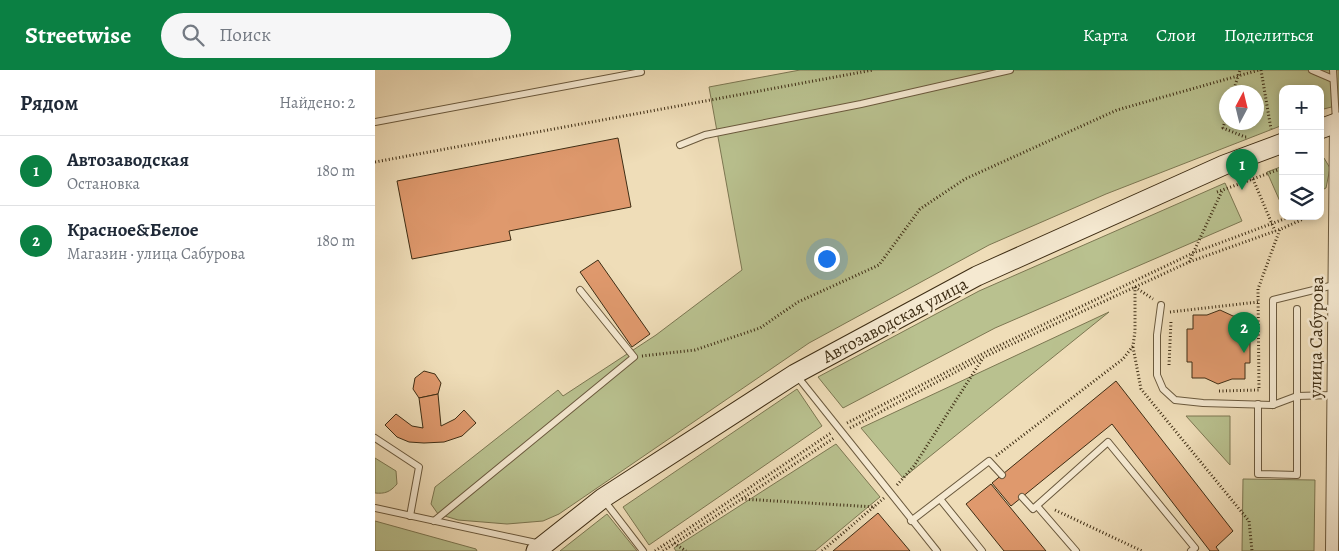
<!DOCTYPE html>
<html lang="ru">
<head>
<meta charset="utf-8">
<style>
  body { margin:0; font-family:Alegreya,serif; background:#f6f6f7; color:#1f2937 }
  .controls { position:absolute; right:15px; top:15px; display:grid; overflow:hidden; border-radius:10px; box-shadow:0 2px 8px #0003 }
  .controls button { width:45px; height:45px; display:grid; place-items:center; padding:0; border:0; border-bottom:1px solid #e0e1e3; background:#fff; color:#1f2937; font:25px sans-serif }
  .compass { position:absolute; left:844px; top:15px; width:45px; height:45px; border-radius:50%; background:#fff; box-shadow:0 2px 8px #0003; rotate:7deg }
  .you { position:absolute; left:451px; top:188px; width:18px; height:18px; margin:-12px; border:4px solid #fff; border-radius:50%; background:#1a73e8; box-shadow:0 0 0 8px #1a73e833 }
  .badge { display:grid; place-items:center; width:32px; height:32px; border-radius:50%; background:#0b8043; color:#fff; font-size:16px; font-weight:700 }
  .pin { position:absolute; translate:-50% -41px; filter:drop-shadow(0 1px 2px #0008) }
  .pin::after { content:''; position:absolute; top:26px; width:18px; height:15px; background:inherit; clip-path:polygon(0 0,100% 0,50% 100%) }
  .list { margin:0; padding:0; list-style:none }
  h2 { display:flex; justify-content:space-between; align-items:center; height:65px; margin:0; padding:0 20px; font-size:21px }
  h2 small { font-size:16px; font-weight:400; color:#747a83 }
  .list li { display:grid; grid-template-columns:32px 1fr auto; gap:15px; align-items:center; box-sizing:border-box; height:70px; padding:0 20px; border-top:1px solid #e0e1e3 }
  .list b { display:block; font-size:19px; white-space:nowrap }
  .list p { margin:0; font-size:16px; white-space:nowrap; color:#747a83 }
  .list em { font-size:16px; font-style:normal; color:#747a83 }
  .icon { flex:none; width:28px; height:28px; fill:none; stroke:currentColor; stroke-width:2; stroke-linecap:round; stroke-linejoin:round }
  .map { position:relative; flex:none; width:964px; height:481px; overflow:hidden }
  header { display:flex; align-items:center; gap:30px; box-sizing:border-box; height:70px; padding:0 25px; background:#0b8043; color:#fff }
  header strong { font-size:24px }
  nav { display:flex; gap:28px; margin-inline-start:auto; font-size:18px }
  .search { width:350px; height:45px; background:#f6f6f7; display:flex; align-items:center; gap:12px; box-sizing:border-box; padding:0 18px; border-radius:28px; color:#747a83; font-size:19px }
  main { display:flex }
  aside { flex:1; background:#fff }
  .map>svg:first-child { display:block }
  .green { fill:#b9c18f; stroke:#7c7752; fill-rule:evenodd }
  .building { fill:#df996d; stroke:#3e2d14 }
  .lines { fill:none; stroke-linecap:round; stroke-linejoin:round }
  .service-casing { stroke:#6a593d; stroke-width:8 }
  .minor-casing { stroke:#6a593d; stroke-width:14 }
  .secondary-casing { stroke:#3e2d14; stroke-width:21 }
  .path { stroke:#3e2d14; stroke-width:3; stroke-dasharray:1 2.5; stroke-linecap:butt }
  .service { stroke:#f5e9d1; stroke-width:6 }
  .minor { stroke:#f5e9d1; stroke-width:12 }
  .secondary { stroke:#f5e9d1; stroke-width:19 }
  .labels { text-anchor:middle; stroke-width:5; stroke-linejoin:round; paint-order:stroke }
  .street-label { font-size:18px; fill:#3e2d14; stroke:#f5e9d1 }
</style>
</head>
<body>
<header>
<strong>Streetwise</strong>
<div class="search"><svg class="icon" aria-label="search" viewBox="0 0 24 24"><circle cx="10" cy="10" r="6"/><path d="M15 15l6 6"/></svg>Поиск</div>
<nav><a>Карта</a><a>Слои</a><a>Поделиться</a></nav>
</header>
<main>
<aside>
<h2>Рядом<small>Найдено: 2</small></h2>
<ul class="list">
<li><span class="badge">1</span><div><b>Автозаводская</b><p>Остановка</p></div><em>180 m</em></li>
<li><span class="badge">2</span><div><b>Красное&amp;Белое</b><p>Магазин · улица Сабурова</p></div><em>180 m</em></li>
</ul>
</aside>
<div class="map">
<svg width="964" height="481" viewBox="0 0 964 481">
  <rect width="100%" height="100%" fill="#efddb8"/>
  <filter id="stains"><feTurbulence type="fractalNoise" baseFrequency=".004" numOctaves="4"/><feColorMatrix values="0 0 0 0 .2 0 0 0 0 .09 0 0 0 0 .02 0 0 0 .5 -.17"/></filter>
  <radialGradient id="worn" r=".72"><stop offset=".6" stop-color="#630" stop-opacity="0"/><stop offset="1" stop-color="#630" stop-opacity=".3"/></radialGradient>
  <g class="green">
    <path d="M425 0H964V35L945 40V19H908V55L731 124 614 175 434 273 184 444 168 451 132 454 83 450 63 444 56 434 60 417 183 320 188 326 281 265 367 200 334 17ZM852 22H882V52H852Z"/>
    <path d="M945 87 949 88 955 98 951 118 945 121Z"/>
    <path d="M908 96V136H907L892 102Z"/>
    <path d="M850 113 867 151 620 258 468 338 443 307 604 221Z"/>
    <path d="M734 242 528 408 486 358Z"/>
    <path d="M422 319 447 356 274 475 248 437Z"/>
    <path d="M811 346H855V395Z"/>
    <path d="M461 374 505 427 440 481H301L299 478Z"/>
    <path d="M0 388 21 401 22 414C15 422 10 424 0 423Z"/>
    <path d="M868 409 940 410 939 481H867Z"/>
    <path d="M232 444 262 481H185Z"/>
    <path d="M0 451 101 479 102 481H0Z"/>
  </g>
  <g class="building">
    <path d="M243 68 256 137 134 161 136 170 37 189 22 111Z"/>
    <path d="M223 190 275 264 257 277 205 202Z"/>
    <path d="M845 240 858 246H871V258L875 259V293H870V309H857L843 314 830 308H817V292H812V259H818V245H832Z"/>
    <path d="M49 301 60 304 66 313 63 324 44 328 38 319 40 308Z"/>
    <path d="M741 311 858 461 841 477 844 481H835L737 354 636 436 617 413Z"/>
    <path d="M63 324 66 356 80 349 89 340 101 353 87 366 69 372 49 373 34 372 22 367 10 355 21 344 37 356 48 358 44 328Z"/>
    <path d="M616 414 671 481H629L591 434Z"/>
    <path d="M503 443 535 481H458Z"/>
  </g>
  <g class="lines">
    <defs>
      <g id="service">
        <path d="M937 0 958 9"/>
        <path d="M958 0 961 51"/>
        <path d="M0 52 266 2 265 0"/>
        <path d="M305 75 330 65 486 34 635 0"/>
        <path d="M786 235 782 265V305L788 319 800 330 828 333 898 335V230L959 215"/>
        <path d="M422 306 562 481"/>
        <path d="M883 334V404L922 405V239"/>
        <path d="M898 335 922 326 958 325"/>
        <path d="M0 368 44 397 35 446"/>
        <path d="M647 427 658 439 733 372 820 478 816 481"/>
        <path d="M228 429 268 481"/>
        <path d="M565 429 607 481"/>
        <path d="M662 436 701 481"/>
        <path d="M0 438 166 474"/>
        <path d="M59 451 259 287 205 220"/>
        <path d="M536 451 614 391 627 405"/>
      </g>
      <path id="minor" d="M957 481 961 53"/>
      <g id="secondary">
        <path d="M945 59 964 52"/>
        <path d="M161 481 228 428 420 304 602 206 849 95 908 73"/>
      </g>
    </defs>
    <use href="#service" class="service-casing"/>
    <use href="#minor" class="minor-casing"/>
    <use href="#secondary" class="secondary-casing"/>
    <g class="path">
      <path d="M886 0 896 59"/>
      <path d="M858 22 865 0"/>
      <path d="M852 44 848 58 870 67H873"/>
      <path d="M0 92 498 0"/>
      <path d="M878 109 900 161"/>
      <path d="M842 122 908 98"/>
      <path d="M814 192 847 121"/>
      <path d="M760 217 778 229"/>
      <path d="M795 242 883 232"/>
      <path d="M758 277 766 319 874 451 877 481"/>
      <path d="M267 286 320 280 385 258 423 232 504 195 545 139 590 109 742 40 884 0"/>
      <path d="M794 295 796 251"/>
      <path d="M844 321 884 320 883 219 905 159"/>
      <path d="M472 353 611 282 818 183 917 146"/>
      <path d="M475 358 609 287 814 192 906 159 935 146"/>
      <path d="M621 386 748 289 758 276 760 261V217"/>
      <path d="M522 415 539 396 608 288"/>
      <path d="M367 429 500 437"/>
      <path d="M680 440 767 481"/>
      <path d="M299 473 311 481"/>
      <path d="M280 481 456 363"/>
      <path d="M288 481 459 368"/>
      <path d="M447 481 509 428"/>
    </g>
    <use href="#service" class="service"/>
    <use href="#minor" class="minor"/>
    <use href="#secondary" class="secondary"/>
  </g>
  <g class="labels">
    <g class="street-label">
      <text transform="translate(520 250) rotate(-28)" y="6">Автозаводская улица</text>
      <text transform="translate(941 267) rotate(-89)" y="6">улица Сабурова</text>
    </g>
  </g>
  <rect width="100%" height="100%" filter="url(#stains)"/>
  <rect width="100%" height="100%" fill="url(#worn)"/>
</svg>
<div class="controls">
<button>+</button>
<button>−</button>
<button><svg class="icon" aria-label="layers" viewBox="0 0 24 24"><path d="M12 4l9 5-9 5-9-5zM3 14l9 5 9-5"/></svg></button>
</div>
<svg class="compass" viewBox="-18 -18 36 36"><path d="M0-13l5 13h-10z" fill="#e53935"/><path d="M0 13l5-13h-10z" fill="#747a83"/></svg>
<div class="you"></div>
<div class="pin badge" style="left:867px;top:120px">1</div>
<div class="pin badge" style="left:869px;top:283px">2</div>
</div>
</main>
</body>
</html>
